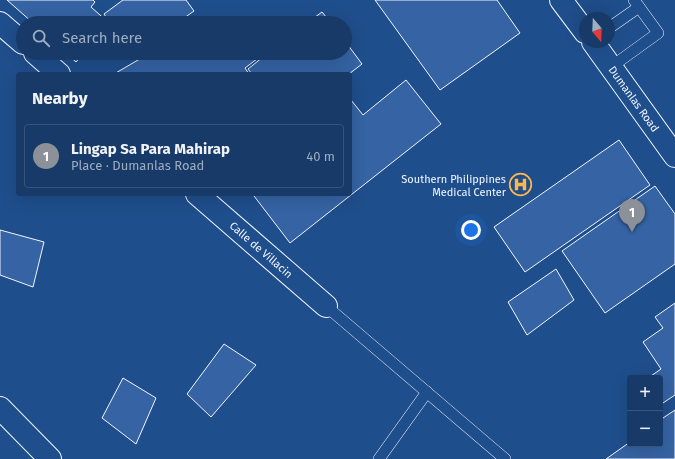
<!DOCTYPE html>
<html lang="en">
<head>
<meta charset="utf-8">
<style>
  body { margin:0; font-family:"Fira Sans",sans-serif; background:#244571; color:#f1f3f6 }
  .controls { position:absolute; right:12px; bottom:12px; display:grid; overflow:hidden; border-radius:4px; box-shadow:0 4px 16px #0002 }
  .controls button { width:36px; height:36px; display:grid; place-items:center; padding:0; border:0; border-bottom:1px solid #36547d; background:#173a69; color:#f1f3f6; font:20px sans-serif }
  .compass { position:absolute; left:579px; top:12px; width:36px; height:36px; border-radius:50%; background:#173a69; box-shadow:0 4px 16px #0002; rotate:161deg }
  .you { position:absolute; left:471px; top:230px; width:14px; height:14px; margin:-10px; border:3px solid #fff; border-radius:50%; background:#1a73e8; box-shadow:0 0 0 6px #1a73e833 }
  .badge { display:grid; place-items:center; width:26px; height:26px; border-radius:50%; background:#8c9099; color:#fff; font-size:13px; font-weight:700 }
  .pin { position:absolute; translate:-50% -33px; filter:drop-shadow(0 1px 2px #0008) }
  .pin::after { content:''; position:absolute; top:21px; width:14px; height:12px; background:inherit; clip-path:polygon(0 0,100% 0,50% 100%) }
  .list { margin:0; padding:0; list-style:none }
  h2 { display:flex; justify-content:space-between; align-items:center; height:52px; margin:0; padding:0 16px; font-size:17px }
  h2 small { font-size:13px; font-weight:400; color:#9eadc0 }
  .list li { display:grid; grid-template-columns:26px 1fr auto; gap:12px; align-items:center; box-sizing:border-box; height:64px; margin:0 8px 8px; padding:0 8px; border:1px solid #36547d; border-radius:4px }
  .list b { display:block; font-size:15px; white-space:nowrap }
  .list p { margin:0; font-size:13px; white-space:nowrap; color:#9eadc0 }
  .list em { font-size:13px; font-style:normal; color:#9eadc0 }
  .icon { flex:none; width:22px; height:22px; fill:none; stroke:currentColor; stroke-width:2; stroke-linecap:round; stroke-linejoin:round }
  .map { position:relative; flex:none; width:675px; height:459px; overflow:hidden }
  .search { position:absolute; background:#173a69; box-shadow:0 4px 16px #0002; left:16px; top:16px; width:336px; height:44px; display:flex; align-items:center; gap:10px; box-sizing:border-box; padding:0 14px; border-radius:22px; color:#9eadc0; font-size:15px }
  .panel { position:absolute; background:#173a69; box-shadow:0 4px 16px #0002; left:16px; top:72px; width:336px; height:124px; border-radius:4px }
  .map>svg:first-child { display:block }
  .building { fill:#3563a3; stroke:#f2f6ff }
  .lines { fill:none; stroke-linecap:round; stroke-linejoin:round }
  .lane-casing { stroke:#f2f6ff; stroke-width:12 }
  .street-casing { stroke:#f2f6ff; stroke-width:24 }
  .secondary-casing { stroke:#f2f6ff; stroke-width:24 }
  .lane { stroke:#1f4e8c; stroke-width:11 }
  .street { stroke:#1f4e8c; stroke-width:22 }
  .secondary { stroke:#1f4e8c; stroke-width:22 }
  .labels { text-anchor:middle; stroke-width:3; stroke-linejoin:round; paint-order:stroke }
  .street-label { font-size:11px; fill:#f2f6ff; stroke:#1f4e8c }
  .poi-label { font-size:11px; fill:#f2f6ff; stroke:#1f4e8c; text-anchor:end }
</style>
</head>
<body>
<div class="map">
<svg width="675" height="459" viewBox="0 0 675 459">
  <rect width="100%" height="100%" fill="#1f4e8c"/>
  <g class="building">
    <path d="M7 0H93L95 2 91 7 109 23H33Z"/>
    <path d="M123 0H186L194 11 177 23H146L143 19 138 23H110L104 14Z"/>
    <path d="M375 0H497L520 33 440 90Z"/>
    <path d="M322 12 331 23H307Z"/>
    <path d="M345 41 362 64 349 74H252L248 69 268 53H345Z"/>
    <path d="M66 53H84L76 62Z"/>
    <path d="M150 53H253L257 59 245 68 249 74H114Z"/>
    <path d="M406 80 441 124 290 243 254 196 257 194H350V100H351L363 115Z"/>
    <path d="M619 140 650 185 525 272 494 227Z"/>
    <path d="M655 186 675 214V264L605 313 562 251Z"/>
    <path d="M0 230 44 242 33 287 0 275Z"/>
    <path d="M556 269 574 300 527 335 508 302Z"/>
    <path d="M675 303V395L660 405V378H648L661 369 643 342 663 328 655 317Z"/>
    <path d="M224 344 256 365 211 417 187 394Z"/>
    <path d="M123 378 156 398 136 444 102 418Z"/>
    <path d="M675 410V459H606L630 442V444H660V420Z"/>
  </g>
  <g class="lines">
    <defs>
      <g id="lane">
        <path d="M609 28 639 7"/>
        <path d="M611 67 658 33 634 0"/>
        <path d="M326 306 505 459"/>
        <path d="M379 459 427 392"/>
      </g>
      <g id="street">
        <path d="M0 23 23 43"/>
        <path d="M35 53 59 74"/>
        <path id="s1" d="M197 194 326 306"/>
        <path d="M0 408 50 459"/>
      </g>
      <g id="secondary">
        <path d="M561 0 585 32"/>
        <path id="s2" d="M593 42 675 156"/>
      </g>
    </defs>
    <use href="#lane" class="lane-casing"/>
    <use href="#street" class="street-casing"/>
    <use href="#secondary" class="secondary-casing"/>
    <use href="#lane" class="lane"/>
    <use href="#street" class="street"/>
    <use href="#secondary" class="secondary"/>
  </g>
  <defs>
    <symbol id="hospital-ring" viewBox="-11 -11 22 22"><circle r="9.5" fill="#1f4e8c" stroke="#ffb74d" stroke-width="1.5"/><path d="M-5-5h3v3.5h4V-5h3V5h-3V1.5h-4V5h-3Z" fill="#ffb74d"/></symbol>
  </defs>
  <g fill-rule="evenodd">
    <use href="#hospital-ring" x="508" y="172" width="25" height="25"/>
  </g>
  <g class="labels">
    <g class="street-label">
      <text dy="4" stroke="none"><textPath href="#s2" startOffset="70">Dumanlas Road</textPath></text>
      <text dy="4" stroke="none"><textPath href="#s1" startOffset="85">Calle de Villacin</textPath></text>
    </g>
    <g class="poi-label">
      <text x="506" y="183">Southern Philippines<tspan x="506" dy="13">Medical Center</tspan></text>
    </g>
  </g>
</svg>
<div class="controls">
<button>+</button>
<button>−</button>
</div>
<svg class="compass" viewBox="-18 -18 36 36"><path d="M0-13l5 13h-10z" fill="#e53935"/><path d="M0 13l5-13h-10z" fill="#9eadc0"/></svg>
<div class="you"></div>
<div class="pin badge" style="left:632px;top:232px">1</div>
<div class="search"><svg class="icon" aria-label="search" viewBox="0 0 24 24"><circle cx="10" cy="10" r="6"/><path d="M15 15l6 6"/></svg>Search here</div>
<section class="panel">
<h2>Nearby<small></small></h2>
<ul class="list">
<li><span class="badge">1</span><div><b>Lingap Sa Para Mahirap</b><p>Place · Dumanlas Road</p></div><em>40 m</em></li>
</ul>
</section>
</div>
</body>
</html>
